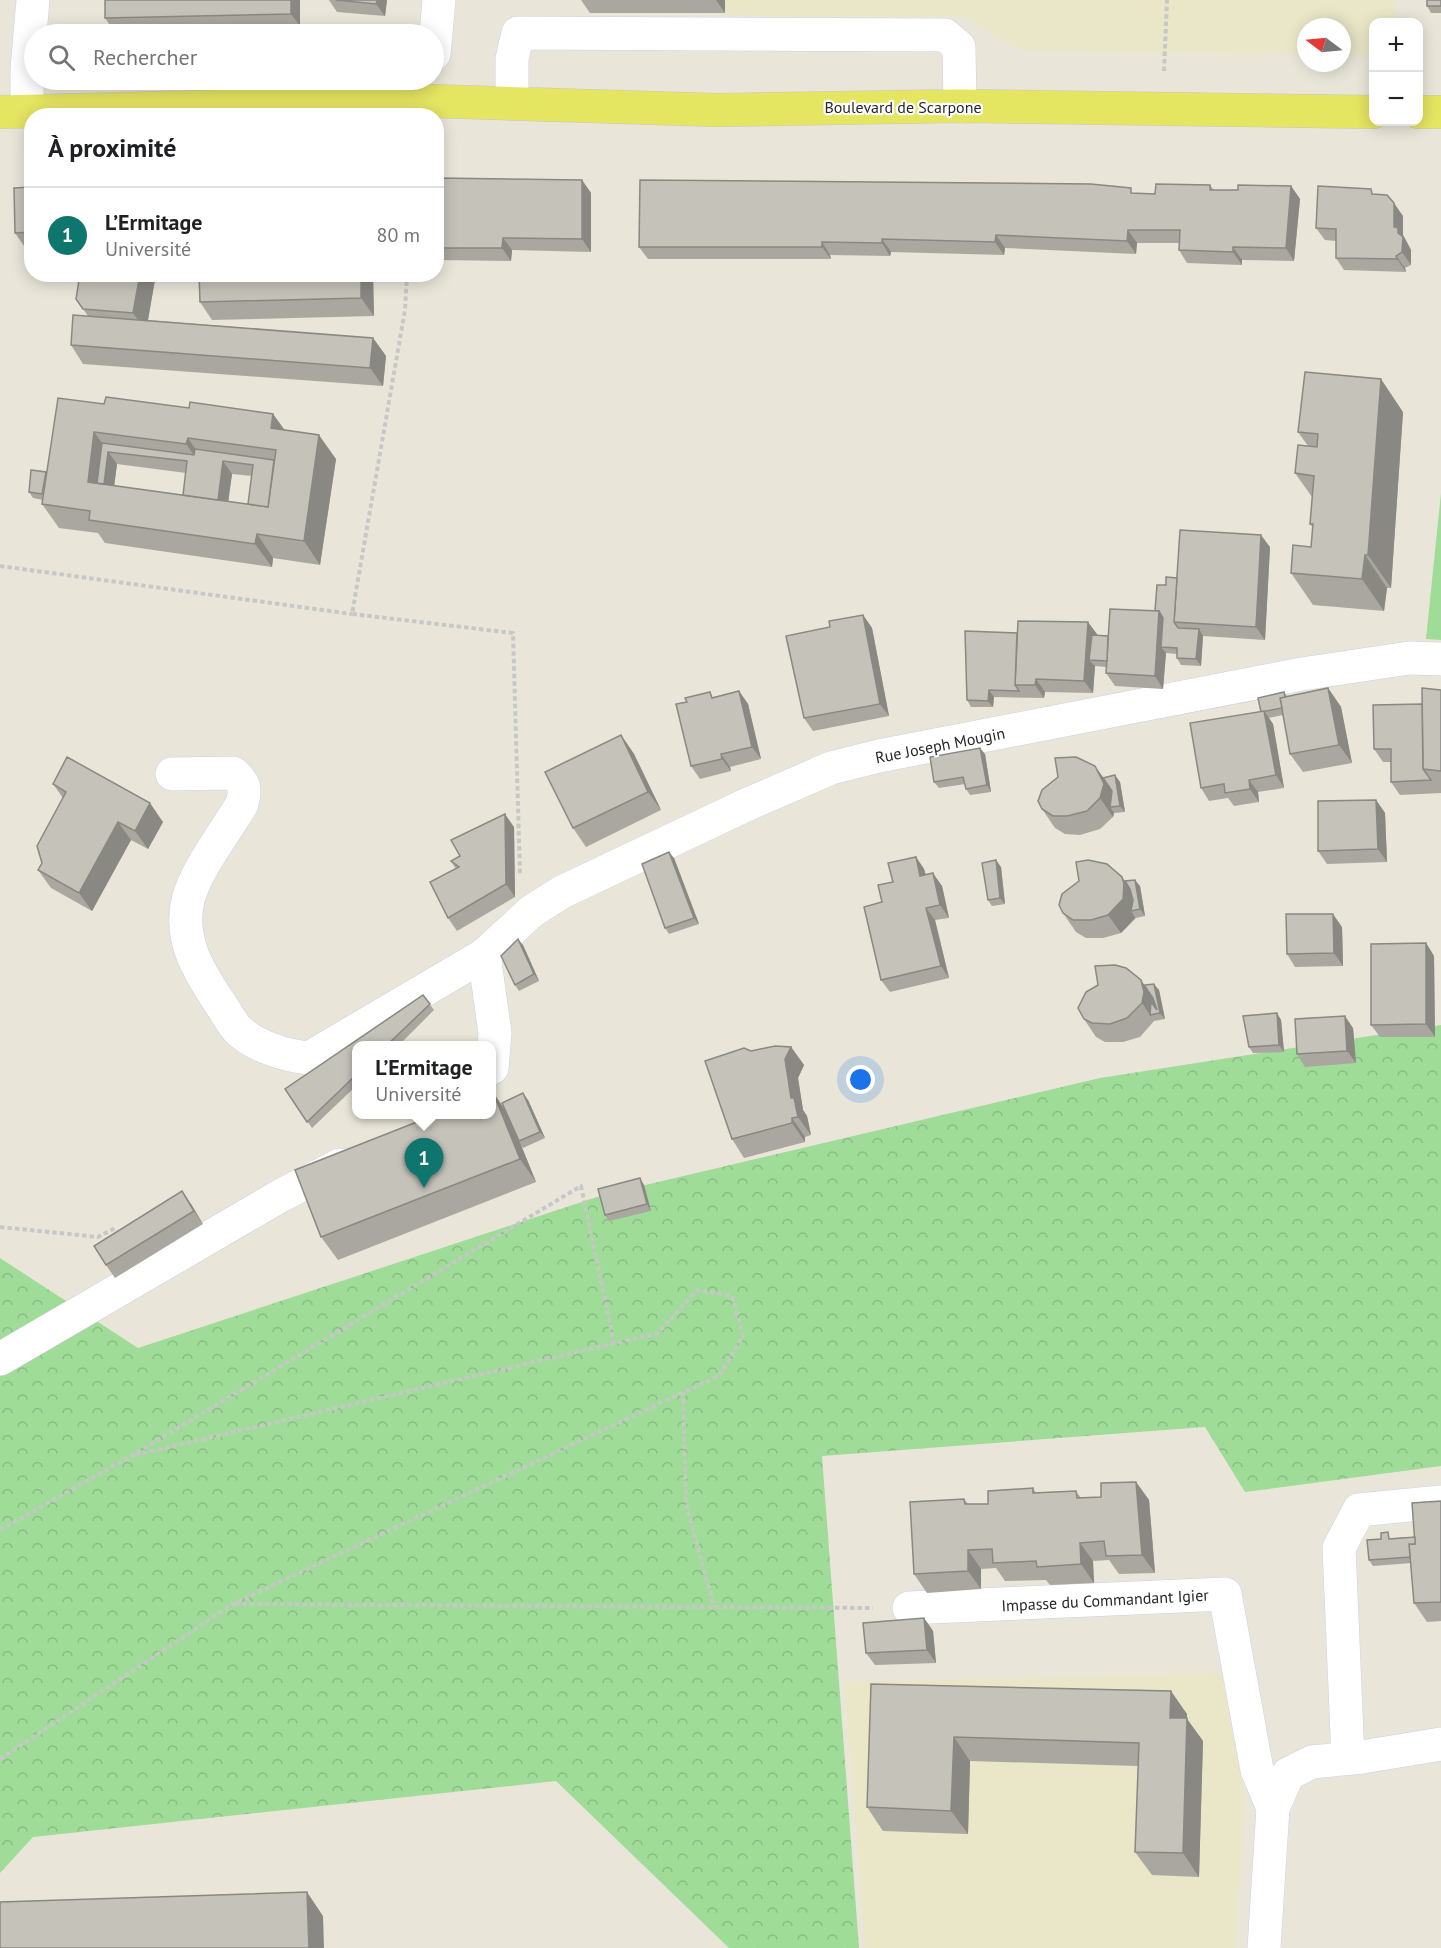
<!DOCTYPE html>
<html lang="fr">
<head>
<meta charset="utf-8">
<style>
  body { margin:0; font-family:"PT Sans",sans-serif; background:#f2f2f2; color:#202124 }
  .controls { position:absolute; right:18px; top:18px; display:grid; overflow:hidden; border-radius:12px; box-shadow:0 3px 15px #0003 }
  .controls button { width:54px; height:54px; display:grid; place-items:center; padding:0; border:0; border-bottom:2px solid #e0e0e0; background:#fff; color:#202124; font:30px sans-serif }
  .compass { position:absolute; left:1297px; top:18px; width:54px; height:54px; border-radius:50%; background:#fff; box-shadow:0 3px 15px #0003; rotate:286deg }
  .you { position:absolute; left:861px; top:1080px; width:21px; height:21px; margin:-15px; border:4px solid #fff; border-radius:50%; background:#1a73e8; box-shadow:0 0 0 9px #1a73e833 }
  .badge { display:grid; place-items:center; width:39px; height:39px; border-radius:50%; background:#0f766e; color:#fff; font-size:20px; font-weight:700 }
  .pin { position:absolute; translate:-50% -50px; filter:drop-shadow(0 2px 3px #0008) }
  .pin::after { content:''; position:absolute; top:32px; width:21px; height:18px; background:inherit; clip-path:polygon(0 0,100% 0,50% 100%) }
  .popup { position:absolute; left:352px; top:1041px; width:144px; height:78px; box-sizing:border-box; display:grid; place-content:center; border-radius:12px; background:#fff; filter:drop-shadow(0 2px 4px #0005); font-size:20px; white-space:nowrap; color:#757577 }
  .popup b { font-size:22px; color:#202124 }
  .popup::after { content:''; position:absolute; left:50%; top:100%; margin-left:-12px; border:12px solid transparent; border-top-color:#fff }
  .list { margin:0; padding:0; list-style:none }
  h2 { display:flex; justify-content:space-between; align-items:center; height:78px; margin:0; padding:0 24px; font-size:26px }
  h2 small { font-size:20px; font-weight:400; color:#757577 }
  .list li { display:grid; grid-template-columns:39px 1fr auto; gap:18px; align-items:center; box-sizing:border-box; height:96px; padding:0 24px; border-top:2px solid #e0e0e0 }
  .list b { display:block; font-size:22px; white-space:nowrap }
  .list p { margin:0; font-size:20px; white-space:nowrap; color:#757577 }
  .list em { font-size:20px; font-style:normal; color:#757577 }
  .icon { flex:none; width:33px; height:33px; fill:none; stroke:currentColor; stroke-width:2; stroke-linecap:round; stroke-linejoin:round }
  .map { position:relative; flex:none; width:1441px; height:1948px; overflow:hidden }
  .search { position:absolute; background:#fff; box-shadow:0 3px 15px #0003; left:24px; top:24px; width:420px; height:66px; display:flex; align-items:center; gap:15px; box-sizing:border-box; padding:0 21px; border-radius:33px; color:#757577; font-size:22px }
  .panel { position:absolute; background:#fff; box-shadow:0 3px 15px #0003; left:24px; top:108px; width:420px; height:174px; border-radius:24px }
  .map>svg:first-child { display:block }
  .education { fill:#eae7c9 }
  .forest { fill:url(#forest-crowns) }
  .garden { fill:#9fdc98 }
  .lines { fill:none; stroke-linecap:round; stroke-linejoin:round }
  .minor-casing { stroke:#cfcedf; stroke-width:34 }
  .major-casing { stroke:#c7c7c7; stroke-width:34 }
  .path { stroke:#c7c7c7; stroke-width:4; stroke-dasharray:4.5 3; stroke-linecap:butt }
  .minor { stroke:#fff; stroke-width:33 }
  .major { stroke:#e4e561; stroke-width:33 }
  .wall { fill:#a9a79f; fill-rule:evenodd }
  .shaded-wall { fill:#898882 }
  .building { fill:#c4c2b9; stroke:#898882; stroke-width:1.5; fill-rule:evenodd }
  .labels { text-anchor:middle; stroke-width:4.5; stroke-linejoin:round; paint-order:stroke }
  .street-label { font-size:16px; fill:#272727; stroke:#fff }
</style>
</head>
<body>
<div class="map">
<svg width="1441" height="1948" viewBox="0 0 1441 1948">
  <defs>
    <pattern id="forest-crowns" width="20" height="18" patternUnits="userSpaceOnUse" patternTransform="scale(1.5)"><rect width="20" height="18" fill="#9fdc98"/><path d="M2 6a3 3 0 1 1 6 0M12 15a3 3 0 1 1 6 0" fill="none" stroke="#89bd83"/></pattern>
  </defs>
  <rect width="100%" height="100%" fill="#e9e6d9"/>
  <g class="education">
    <path d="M590 0H1396L1395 22H1374L1373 56H1342V27H1306V55L1021 51 965 17 725 15Z"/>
    <path d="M1221 1673 1246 1804 1234 1948H865L844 1682Z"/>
  </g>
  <path class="forest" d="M1441 1025V1466L1245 1492 1205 1427 822 1456 859 1948H729L556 1781 33 1837 0 1873V1258L138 1348 603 1195 1100 1078Z"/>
  <path class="garden" d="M1441 493V640L1426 639Z"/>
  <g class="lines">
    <defs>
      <g id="minor">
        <path d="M434 54 439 0"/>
        <path d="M512 102V59L518 33 945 35 959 47 960 106"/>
        <path d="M27 111V69L33 0"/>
        <path d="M172 774 233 773C245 783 246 789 242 804 226 831 196 869 188 900 179 940 198 970 219 1002 225 1010 230 1021 237 1029 254 1046 286 1056 309 1058L484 955 532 911 562 892 746 805 831 768 879 756 1302 674 1409 658 1441 659"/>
        <path d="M484 955 495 1033 492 1068"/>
        <path d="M0 1359 280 1196 340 1165"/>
        <path d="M909 1608 1225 1594 1257 1770 1273 1808"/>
        <path d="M1348 1758 1339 1548 1359 1510 1441 1502"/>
        <path d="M1264 1948 1273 1808 1288 1774 1312 1762 1362 1757 1441 1744"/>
      </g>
      <g id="major">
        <path d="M0 112 432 101 716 110 960 106 1374 112"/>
        <path d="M1418 112H1441"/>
      </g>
    </defs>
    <use href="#minor" class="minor-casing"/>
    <use href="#major" class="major-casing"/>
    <g class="path">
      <path d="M1164 71 1167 0"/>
      <path d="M407 274 405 310 352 614 513 633 520 875"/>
      <path d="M0 566 352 614"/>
      <path d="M0 1227 98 1237 117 1227"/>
      <path d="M683 1392 686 1503 714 1607"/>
      <path d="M0 1530 131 1456 581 1186 614 1343"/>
      <path d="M235 1604 873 1608"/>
      <path d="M0 1759 233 1604 720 1375 743 1336 732 1296 697 1290 658 1333 131 1456"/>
    </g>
    <use href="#minor" class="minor"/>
    <use href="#major" class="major"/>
  </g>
  <g class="wall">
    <path d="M105 0H300V26L114 31 105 18Z"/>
    <path d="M329 0H387L385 16 337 12Z"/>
    <path d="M581 0H725V13H590Z"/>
    <path d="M1441 0V13H1431L1427 6Z"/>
    <path d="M436 178 582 180 591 193V252L512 250 511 261 436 260Z"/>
    <path d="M1210 185 1214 190H1238L1291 186 1300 199 1294 261 1242 260V265L1187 263 1179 250V243H1137L1136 254 1005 248 1004 255 891 252 890 256 830 255 831 259H648L639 247 1135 193 1155 194Z"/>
    <path d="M32 187V245L24 246 15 233Z"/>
    <path d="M1375 194 1403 216V235L1411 250V265L1405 268 1406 272 1344 270 1336 258V241L1325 240 1316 228Z"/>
    <path d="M80 274H156L148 320 373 338 386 356 383 386 83 364 71 345 88 316 76 299Z"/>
    <path d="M199 274H373L374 316 212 320 200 302Z"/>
    <path d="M104 404 189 408 273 414 284 429 336 459 320 565 273 558 272 567 105 543 98 533 59 528 42 504 43 500 33 498 29 492 46 472 47 474ZM117 464 186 473 183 495 114 486ZM232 474 252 476 248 504 228 501Z"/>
    <path d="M1403 412 1391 588H1387L1384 611 1313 605 1291 573 1311 547 1313 528 1310 524 1312 497 1295 473 1308 446 1298 432Z"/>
    <path d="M1270 547 1265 640 1203 636 1201 666 1181 665 1177 658V654L1166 653 1163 689 1115 686 1106 673V667L1095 666 1093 693 1045 692 1044 698 994 697 993 707H971L967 700 1017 633 1097 634V635L1108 636 1155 611 1166 585 1177 578Z"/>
    <path d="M863 615 872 628 889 716 813 731 804 718 830 627Z"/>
    <path d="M1328 688 1341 707 1352 763 1303 772 1290 754 1283 715 1269 718 1273 724 1284 788 1258 792 1259 802 1234 806 1228 798 1209 801 1201 788 1261 712 1284 692 1287 696Z"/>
    <path d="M1441 690V793L1400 795 1391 782V762H1383L1374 749Z"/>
    <path d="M739 691 748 704 761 759 730 767 731 771 700 779 691 766 714 697Z"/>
    <path d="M621 735 634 754 661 810 586 847 573 828Z"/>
    <path d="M985 754 991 792 970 795 966 789 965 784 939 788 934 782Z"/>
    <path d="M1095 766 1103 778 1120 782 1125 812 1114 813 1113 817 1100 829 1080 835 1065 834 1055 828 1042 809 1058 777Z"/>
    <path d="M53 784 163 822 148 849 131 840 92 911 51 888 38 870 42 863 63 798Z"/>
    <path d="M1376 800 1385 813 1387 862 1327 864 1318 851Z"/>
    <path d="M514 827 515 897 457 931 448 918 456 869 451 861Z"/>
    <path d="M916 857 924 869 926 875 942 886 949 918 935 920 949 978 890 992 881 980 882 902 893 882Z"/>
    <path d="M674 858 699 924 669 934 665 928Z"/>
    <path d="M1001 867 1005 904 992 906 988 900Z"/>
    <path d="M1125 881 1140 886 1145 916 1136 918 1121 933 1103 938H1086L1076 932 1063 913Z"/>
    <path d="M1342 927 1343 966 1295 967 1287 954Z"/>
    <path d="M1426 943 1434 956 1435 1037H1380L1371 1025Z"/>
    <path d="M523 945 539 981 519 991 515 985Z"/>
    <path d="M1141 980 1144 985 1159 990 1165 1019 1154 1021 1140 1037 1123 1042H1105L1096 1037 1084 1019Z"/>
    <path d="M423 995 434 1010 398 1046H357V1085L312 1128 285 1089Z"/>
    <path d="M1277 1013 1281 1020 1284 1052 1253 1053 1249 1047Z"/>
    <path d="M1353 1028 1356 1063 1305 1067 1297 1054Z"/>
    <path d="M791 1047 804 1065 798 1078 803 1110 807 1116 811 1135 805 1137V1142L744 1158 732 1139 751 1051Z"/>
    <path d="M528 1100 545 1138 523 1148 521 1145 536 1182 338 1260 321 1237 506 1110Z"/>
    <path d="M644 1185 651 1211 609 1221 605 1215Z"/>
    <path d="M191 1204 203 1224 115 1278 106 1265Z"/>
    <path d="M1136 1482 1149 1500 1155 1573 1119 1574 1109 1560 1093 1561 1094 1583 1050 1585 1046 1580 1005 1581 996 1568 981 1569V1589L927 1593 914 1574 964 1499 968 1504H988L1033 1488 1036 1493 1076 1491 1081 1498 1101 1497Z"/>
    <path d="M1441 1501V1621L1427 1622 1414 1603 1411 1563 1373 1566 1369 1560 1392 1538 1415 1537Z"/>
    <path d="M924 1618 933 1631 936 1663 875 1665 866 1653Z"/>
    <path d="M871 1684 1187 1714V1719L1203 1741 1199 1877 1152 1875 1135 1852 1138 1766 970 1761 968 1834 883 1831 867 1807Z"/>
  </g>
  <g class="shaded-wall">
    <path d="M291 0H300V26L291 14Z"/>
    <path d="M377 0H387L385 16 376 4Z"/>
    <path d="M716 0H725V13Z"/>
    <path d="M582 180 591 193V252L582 239Z"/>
    <path d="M1291 186 1300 199 1294 261 1286 248Z"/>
    <path d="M1394 203 1403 216V235L1411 250V265L1402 252 1394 227Z"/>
    <path d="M1128 230 1137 243 1136 254 1127 241Z"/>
    <path d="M996 235 1005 248 1004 255 995 242Z"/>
    <path d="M503 238 512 250 511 261 502 248Z"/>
    <path d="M882 239 891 252 890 256 882 243Z"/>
    <path d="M822 242 830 255 831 259 822 247Z"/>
    <path d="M1233 247 1242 260V265L1233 252Z"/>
    <path d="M1396 256 1405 268 1406 272 1397 259Z"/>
    <path d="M140 274H156L146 331 133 313Z"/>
    <path d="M361 274H373L374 316 361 298Z"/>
    <path d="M373 338 386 356 383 386 370 368Z"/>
    <path d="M1381 379 1403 412 1391 588 1368 555Z"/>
    <path d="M273 414 290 438 271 428Z"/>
    <path d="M94 432 117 464 113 495 88 482Z"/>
    <path d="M319 435 336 459 320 565 304 541Z"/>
    <path d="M188 438 204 462 203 468 186 444Z"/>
    <path d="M223 461 232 474 227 511 218 501Z"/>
    <path d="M257 534 273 558 272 567 255 544Z"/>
    <path d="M1261 535 1270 547 1265 640 1256 627Z"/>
    <path d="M1365 555 1387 588 1384 611 1362 579Z"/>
    <path d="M1159 611 1168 624 1161 647 1166 653 1163 689 1155 676Z"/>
    <path d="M863 615 872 628 889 716 880 704Z"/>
    <path d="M1088 622 1097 634 1095 660H1089L1095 666 1093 693 1084 681Z"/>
    <path d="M1199 629 1203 636 1201 666 1196 659Z"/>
    <path d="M1036 679 1045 692 1044 698 1035 685Z"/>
    <path d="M1328 688 1341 707 1352 763 1339 745Z"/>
    <path d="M989 690 994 697 993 707 988 701Z"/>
    <path d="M739 691 748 704 761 759 752 747Z"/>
    <path d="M1264 711 1273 724 1284 788 1276 775Z"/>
    <path d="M621 735 634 754 661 810 648 792Z"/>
    <path d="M980 748 985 754 991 792 987 785Z"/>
    <path d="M721 754 730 767 731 771 722 759Z"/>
    <path d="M1095 766 1108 784 1117 802 1110 807 1114 813 1113 817 1100 798Z"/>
    <path d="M1115 775 1120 782 1125 812 1120 806Z"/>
    <path d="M1249 780 1258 792 1259 802 1250 789Z"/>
    <path d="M1376 800 1385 813 1387 862 1378 849Z"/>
    <path d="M150 803 163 822 148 849 135 831Z"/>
    <path d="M505 814 514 827 515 897 506 884Z"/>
    <path d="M118 822 131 840 92 911 79 893Z"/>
    <path d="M669 852 674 858 699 924 694 918Z"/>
    <path d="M916 857 924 869 929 888 920 876Z"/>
    <path d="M996 860 1001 867 1005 904 1000 898Z"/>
    <path d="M933 873 942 886 949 918 940 905Z"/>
    <path d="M1122 877 1134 895 1131 911 1135 918 1121 933 1108 915Z"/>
    <path d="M1135 880 1140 886 1145 916 1140 909Z"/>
    <path d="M926 908 935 920 949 978 941 966Z"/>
    <path d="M1333 914 1342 927 1343 966 1334 953Z"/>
    <path d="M518 939 523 945 539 981 534 974Z"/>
    <path d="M1426 943 1434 956 1435 1037 1426 1024Z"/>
    <path d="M1141 980 1153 998 1157 1010 1150 1015 1142 1003Z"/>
    <path d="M1154 984 1159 990 1165 1019 1160 1013Z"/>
    <path d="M1277 1013 1281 1020 1284 1052 1279 1045Z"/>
    <path d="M1345 1016 1353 1028 1356 1063 1347 1051Z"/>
    <path d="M791 1047 804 1065 798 1078 803 1110 807 1116 811 1135 798 1117 791 1098 785 1059Z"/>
    <path d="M493 1092 509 1116 519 1141 521 1145 536 1182 520 1159Z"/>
    <path d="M523 1093 528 1100 545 1138 540 1132Z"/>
    <path d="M792 1118 805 1137V1142L792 1123Z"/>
    <path d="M640 1178 644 1185 651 1211 647 1204Z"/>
    <path d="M182 1191 191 1204 203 1224 194 1211Z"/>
    <path d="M1136 1482 1149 1500 1155 1573 1142 1555Z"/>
    <path d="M1080 1543 1093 1561 1094 1583 1081 1564Z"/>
    <path d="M968 1550 981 1569V1589L968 1571Z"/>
    <path d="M924 1618 933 1631 936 1663 927 1650Z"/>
    <path d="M1171 1691 1187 1714V1719L1203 1741 1199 1877 1183 1853 1170 1718Z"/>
    <path d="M954 1737 970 1761 968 1834 951 1811Z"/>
    <path d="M307 1892 323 1916 324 1948H309Z"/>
  </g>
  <g class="building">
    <path d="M105 0H291V14L105 18Z"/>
    <path d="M336 0H377L376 4Z"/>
    <rect x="1427" y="0" width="14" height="6"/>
    <path d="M436 178 582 180V239L503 238 502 248H436Z"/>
    <path d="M640 180 1091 184 1131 188V193L1155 194 1156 184 1210 185V190H1238V185L1291 186 1286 248 1233 247V252L1179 250 1180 230H1128L1127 241 996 235 995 242 882 239V243L822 242V247H639Z"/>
    <path d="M1318 186 1371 189 1372 194 1387 195 1394 203V227L1398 228V233L1403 237 1402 252 1396 256 1397 259 1336 258V229L1316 228Z"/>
    <path d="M32 187V232L15 233 14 188Z"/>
    <path d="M80 274H140L133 313 83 309 76 299Z"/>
    <path d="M199 274H361V298L200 302Z"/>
    <path d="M73 315 373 338 370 368 71 345Z"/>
    <path d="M1305 372 1381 379 1368 555H1365L1362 579 1291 573 1293 545 1311 547 1313 524H1310L1314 476 1295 473 1298 445 1317 447 1318 434 1298 432Z"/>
    <path d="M106 397 189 408 190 402 273 414 271 428 319 435 304 541 257 534 255 544 89 520 90 511 42 504 58 398 104 404ZM94 432 186 444 188 438 276 450 268 507 88 482Z"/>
    <path d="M102 443 194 455 195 449 274 460 268 507 248 504 253 465 223 461 218 500 183 495 187 461 108 452 104 484 97 483Z"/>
    <path d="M31 470 46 472 42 494 29 492Z"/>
    <path d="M1180 530 1261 535 1256 627 1174 622Z"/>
    <path d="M1166 577 1177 578 1174 622 1178 628 1199 629 1196 659 1177 658V648L1161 647 1163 618 1159 611H1155L1157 585H1166Z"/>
    <path d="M1110 609 1159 611 1155 676 1106 673Z"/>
    <path d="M863 615 880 704 804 718 786 636 830 627 829 621Z"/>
    <path d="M1018 621 1088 622 1084 681 1036 679 1035 685H1015Z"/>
    <path d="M965 631 1017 633 1015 685 1019 691 989 690 988 701 967 700Z"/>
    <path d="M1092 635 1108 636 1107 661 1089 660Z"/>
    <path d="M1328 688 1339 745 1290 754 1280 698Z"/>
    <path d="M1422 688 1441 690V771L1423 769Z"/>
    <path d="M739 691 752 747 721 754 722 759 691 766 676 704 687 702 685 698 710 692 712 698Z"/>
    <path d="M1284 692 1285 697 1280 698 1282 708 1261 712 1258 698Z"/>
    <path d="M1422 704 1423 769 1431 780 1391 782V749H1374L1373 705Z"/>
    <path d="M1264 711 1276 775 1249 780 1250 789 1225 793 1224 784 1201 788 1190 723Z"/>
    <path d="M621 735 648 792 573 828 545 772Z"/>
    <path d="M980 748 987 785 966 789 963 777 934 782 930 757Z"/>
    <path d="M67 757 150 803 135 831 118 822 79 893 38 870 42 863 37 846 66 792 53 784Z"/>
    <path d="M1076 757 1095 766 1104 784 1100 798 1087 811 1067 816H1053L1042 809 1038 801 1042 790 1058 777 1055 758Z"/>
    <path d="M1115 775 1120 806 1110 807 1112 791 1103 778Z"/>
    <path d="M1376 800 1378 849 1318 851V801Z"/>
    <path d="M505 814 506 884 448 918 430 882 459 867 451 861 460 856 451 840Z"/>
    <path d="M669 852 694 918 665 928 642 864Z"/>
    <path d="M916 857 920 876 933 873 940 905 926 908 941 966 881 980 864 907 882 902 878 885 893 882 888 863Z"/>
    <path d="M996 860 1000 898 988 900 982 863Z"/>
    <path d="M1088 860 1107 864 1122 877 1124 884 1123 899 1108 915 1091 920H1073L1063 913 1059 905 1062 894 1079 881 1076 862Z"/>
    <path d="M1135 880 1140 909 1131 911 1133 900 1130 889 1125 881Z"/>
    <path d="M1286 914H1333L1334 953 1287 954Z"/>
    <path d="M518 939 534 974 515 985 501 956Z"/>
    <path d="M1426 943V1024L1371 1025V944Z"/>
    <path d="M1115 965 1126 968 1141 980 1144 992 1142 1003 1127 1018 1110 1024 1092 1023 1084 1019 1078 1008 1086 992 1098 985 1095 966Z"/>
    <path d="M1154 984 1160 1013 1150 1015 1151 1002 1157 1010 1153 998 1144 985Z"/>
    <path d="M423 995 430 1004 386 1046H357V1074L307 1122 285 1089Z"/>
    <path d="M1277 1013 1279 1045 1249 1047 1243 1016Z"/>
    <path d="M1345 1016 1347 1051 1297 1054 1295 1019Z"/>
    <path d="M775 1046 791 1047 785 1059 791 1098H794L798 1117 792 1118V1123L732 1139 705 1061 744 1048 751 1051Z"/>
    <path d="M493 1092 520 1159 321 1237 295 1170 437 1114H492V1093Z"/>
    <path d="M523 1093 540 1132 519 1141 502 1103Z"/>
    <path d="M640 1178 647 1204 605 1215 598 1189Z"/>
    <path d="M182 1191 194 1211 106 1265 94 1246Z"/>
    <path d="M1136 1482 1142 1555 1106 1556 1104 1541 1080 1543 1081 1564 1037 1567 1036 1561 993 1563 992 1549 968 1550V1571L914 1574 910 1502 964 1499 965 1504H988V1491L1033 1488V1493L1076 1491 1077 1498 1101 1497V1483Z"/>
    <path d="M1441 1501V1602L1414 1603 1409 1544H1415L1412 1503Z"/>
    <path d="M1388 1532 1389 1539 1415 1537V1544H1409L1410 1557 1369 1560 1367 1540 1381 1539V1533Z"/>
    <path d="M924 1618 927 1650 866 1653 863 1623Z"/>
    <path d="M871 1684 1171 1691 1170 1718H1187L1183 1853 1135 1852 1139 1743 954 1737 951 1811 867 1807Z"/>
    <path d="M307 1892 309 1948H0V1902Z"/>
  </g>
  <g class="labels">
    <g class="street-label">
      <text x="903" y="113">Boulevard de Scarpone</text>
      <text transform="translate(940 745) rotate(-11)" y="6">Rue Joseph Mougin</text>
      <text transform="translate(1105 1600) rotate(-3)" y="6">Impasse du Commandant Igier</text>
    </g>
  </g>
</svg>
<div class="controls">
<button>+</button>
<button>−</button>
</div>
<svg class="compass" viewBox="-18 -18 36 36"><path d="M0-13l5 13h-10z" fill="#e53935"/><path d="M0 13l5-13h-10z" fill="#757577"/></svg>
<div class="you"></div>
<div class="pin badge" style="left:424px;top:1188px">1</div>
<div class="popup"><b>L’Ermitage</b>Université</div>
<div class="search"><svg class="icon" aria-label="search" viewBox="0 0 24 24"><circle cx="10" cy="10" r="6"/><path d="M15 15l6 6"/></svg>Rechercher</div>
<section class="panel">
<h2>À proximité<small></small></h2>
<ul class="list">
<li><span class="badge">1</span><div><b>L’Ermitage</b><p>Université</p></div><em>80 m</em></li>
</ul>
</section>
</div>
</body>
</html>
